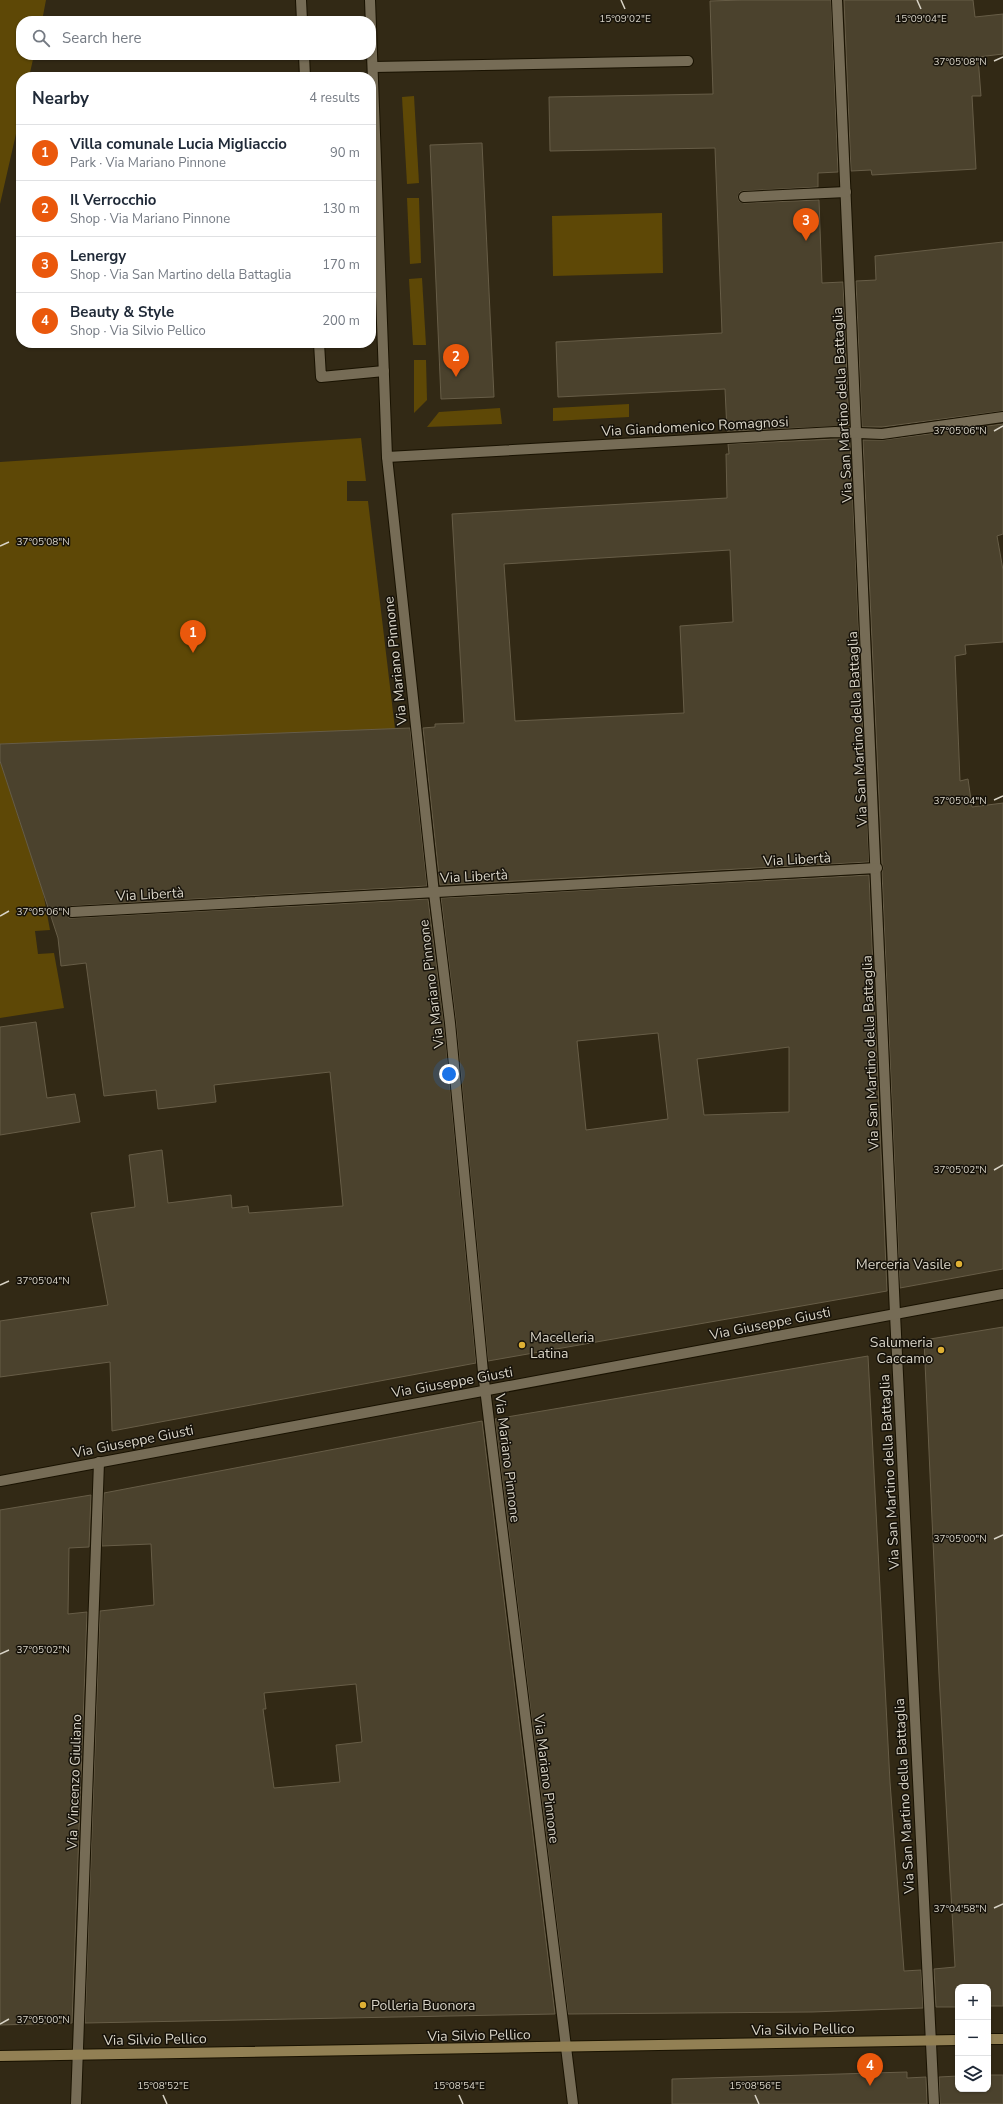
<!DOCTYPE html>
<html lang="en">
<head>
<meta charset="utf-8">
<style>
  body { margin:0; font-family:"Nunito Sans",sans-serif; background:#f2f2f3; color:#1f2937 }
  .controls { position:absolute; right:12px; bottom:12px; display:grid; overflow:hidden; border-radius:8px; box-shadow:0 1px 3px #0004 }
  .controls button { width:36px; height:36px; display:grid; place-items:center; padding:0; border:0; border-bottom:1px solid #e0e1e3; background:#fff; color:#1f2937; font:20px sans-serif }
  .you { position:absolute; left:449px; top:1074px; width:14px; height:14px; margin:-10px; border:3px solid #fff; border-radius:50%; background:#1a73e8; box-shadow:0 0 0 6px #1a73e833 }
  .badge { display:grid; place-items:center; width:26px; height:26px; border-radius:50%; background:#ea580c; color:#fff; font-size:13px; font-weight:700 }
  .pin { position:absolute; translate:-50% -33px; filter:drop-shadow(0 1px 2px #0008) }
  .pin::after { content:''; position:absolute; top:21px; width:14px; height:12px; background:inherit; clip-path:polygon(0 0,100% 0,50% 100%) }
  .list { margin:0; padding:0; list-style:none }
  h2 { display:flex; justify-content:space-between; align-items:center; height:52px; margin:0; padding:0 16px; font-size:17px }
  h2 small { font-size:13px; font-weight:400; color:#747a83 }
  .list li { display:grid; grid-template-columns:26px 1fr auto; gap:12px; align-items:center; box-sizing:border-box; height:56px; padding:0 16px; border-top:1px solid #e0e1e3 }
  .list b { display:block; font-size:15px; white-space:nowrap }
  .list p { margin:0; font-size:13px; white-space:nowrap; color:#747a83 }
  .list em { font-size:13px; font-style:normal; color:#747a83 }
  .icon { flex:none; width:22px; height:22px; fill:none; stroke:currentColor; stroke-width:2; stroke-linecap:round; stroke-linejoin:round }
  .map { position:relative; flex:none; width:1003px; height:2104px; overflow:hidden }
  .search { position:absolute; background:#fff; box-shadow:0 1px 3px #0004; left:16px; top:16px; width:360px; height:44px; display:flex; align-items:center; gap:10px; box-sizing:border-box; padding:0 14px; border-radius:16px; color:#747a83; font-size:15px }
  .panel { position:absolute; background:#fff; box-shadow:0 1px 3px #0004; left:16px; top:72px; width:360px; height:276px; border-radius:16px }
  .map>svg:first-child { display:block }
  .green { fill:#5e4806 }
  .building { fill:#4b422d; stroke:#675d47; fill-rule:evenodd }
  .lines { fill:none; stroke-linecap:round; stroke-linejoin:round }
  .service-casing { stroke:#191201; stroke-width:12 }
  .minor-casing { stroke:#191201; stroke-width:12 }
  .tertiary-casing { stroke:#191201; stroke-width:12 }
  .secondary-casing { stroke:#191201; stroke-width:12 }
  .service { stroke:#766c56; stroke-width:10 }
  .minor { stroke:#766c56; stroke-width:10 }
  .tertiary { stroke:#766c56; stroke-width:10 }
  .secondary { stroke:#928054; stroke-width:10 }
  .ticks { fill:none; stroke:#d9d4c7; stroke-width:1.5 }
  .poi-dot { fill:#dfb034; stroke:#16120a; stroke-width:1.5 }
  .labels { text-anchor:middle; stroke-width:3; stroke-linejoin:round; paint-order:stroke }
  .street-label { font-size:14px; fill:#d9d4c7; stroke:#16120a }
  .poi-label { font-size:14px; fill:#d9d4c7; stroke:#16120a; text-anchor:end }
  .ticks-label { font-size:10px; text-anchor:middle; fill:#d9d4c7; stroke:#16120a; stroke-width:3; stroke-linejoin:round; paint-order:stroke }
</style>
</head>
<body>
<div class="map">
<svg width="1003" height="2104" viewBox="0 0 1003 2104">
  <rect width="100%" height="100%" fill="#322915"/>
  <g class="green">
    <path d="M0 0H46L42 21H21V55H34L29 77H21V112L0 204Z"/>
    <path d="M414 96 419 183 407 184 402 97Z"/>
    <path d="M407 198H419L421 263 410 264Z"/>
    <path d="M662 213 663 273 553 276 552 216Z"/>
    <path d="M422 278 426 345H413L409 279Z"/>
    <path d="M414 360H426L427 400 414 413Z"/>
    <path d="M629 404V417L553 421V408Z"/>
    <path d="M500 408 502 424 427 427 439 412Z"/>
    <path d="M361 438 366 481H347V501H368L395 729 0 744V462Z"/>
    <path d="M0 761 43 892 50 930 35 931 38 954 54 953 64 1008 0 1018Z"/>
  </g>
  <g class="building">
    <path d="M742 0H831L838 172 818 173V187L744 191 740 192 738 197 739 201 744 203 819 200 822 283 843 282 849 426 727 431 725 389 558 397 556 342 722 333 715 148 550 151 549 97 713 94 710 1Z"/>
    <path d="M844 0H973L975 17 1003 14V54L978 57 981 96H972L976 169 872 175 871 170 851 171Z"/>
    <path d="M482 143 494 397 441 399 430 145Z"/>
    <path d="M1003 242V411L882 427H862L856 281 876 280 875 256Z"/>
    <path d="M1003 424V534L997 536 1003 570V642L965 645 966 654 955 656 960 781 968 779 972 807 1003 803V1269L900 1288 882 872 883 868 882 864 863 440H883Z"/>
    <path d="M835 439H850L869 862 440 885 423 728 435 727V724L464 723 452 514 727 498 726 454H729L728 444ZM730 550 733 622 680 626 684 713 515 721 504 564Z"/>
    <path d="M410 728 427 886 72 906 66 909V913L69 918H72L428 899 444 1024 476 1363 112 1431 110 1362 0 1377V1321L108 1305 91 1213 135 1207 129 1155 162 1150 168 1203 231 1195 232 1208 248 1206 249 1213 343 1206 330 1072 214 1085 216 1102 158 1109 156 1090 104 1096 86 963 61 966 58 938 0 761V744Z"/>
    <path d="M869 875 887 1291 488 1361 456 1022 441 898ZM658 1033 668 1119 586 1130 577 1041ZM789 1047V1112L704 1115 697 1059Z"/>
    <path d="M36 1022 47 1098 75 1094 80 1122 0 1135V1027Z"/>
    <path d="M1003 1327V2006H988V1987H958V2007H936L934 1969 955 1967 939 1675 924 1340Z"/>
    <path d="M868 1356 890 1782 904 1971 921 1970 923 2008 812 2012 568 2014 495 1419Z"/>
    <path d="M482 1421 555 2014 85 2023 100 1611 154 1605 151 1544 102 1546 104 1493ZM356 1684 362 1742 336 1745 340 1782 274 1788 263 1709H266L264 1693Z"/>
    <path d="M91 1495 89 1547 69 1548 68 1614 87 1612 72 2023 0 2025V1510Z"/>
    <path d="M907 2072V2078L926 2077 927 2104H672V2079Z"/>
    <path d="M988 2075H1003V2104H940L939 2077 958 2076V2089H988Z"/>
  </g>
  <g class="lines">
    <defs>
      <g id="service">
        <path d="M301 0 302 21"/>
        <path d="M304 55 305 77"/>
        <path d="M319 343 321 377 384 371"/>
      </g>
      <g id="minor">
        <path d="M370 0 387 457 434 893 450 1023 483 1372 573 2104"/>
        <path d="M837 0 895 1314 934 2104"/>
        <path d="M374 67 688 61"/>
        <path d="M744 197 846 192"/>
        <path d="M387 457 835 432 882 434 1003 417"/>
        <path d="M72 912 877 868"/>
        <path d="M76 2104 99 1462"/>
      </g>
      <path id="tertiary" d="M0 1481 1003 1294"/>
      <g id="secondary">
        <path d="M988 2039H1003"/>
        <path d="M0 2056 958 2040"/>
      </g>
    </defs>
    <use href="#service" class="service-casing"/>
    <use href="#minor" class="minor-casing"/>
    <use href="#tertiary" class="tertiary-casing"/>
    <use href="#secondary" class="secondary-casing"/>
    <use href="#service" class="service"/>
    <use href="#minor" class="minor"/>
    <use href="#tertiary" class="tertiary"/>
    <use href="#secondary" class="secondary"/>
  </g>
  <path class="ticks" d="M621 0 625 9M917 0 921 9M994 61 1003 57M994 431 1003 426M0 546 9 542M994 800 1003 796M0 916 9 911M994 1170 1003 1165M0 1285 9 1281M994 1539 1003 1535M0 1654 9 1650M994 1908 1003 1904M0 2024 9 2019M163 2095 167 2104M459 2095 463 2104M755 2095 759 2104"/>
  <g class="poi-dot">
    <circle cx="959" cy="1264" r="4"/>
    <circle cx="522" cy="1345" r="4"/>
    <circle cx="941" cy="1350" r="4"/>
    <circle cx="363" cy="2005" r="4"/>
  </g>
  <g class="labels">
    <g class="street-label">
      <text transform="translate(842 405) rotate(-93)" y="5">Via San Martino della Battaglia</text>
      <text transform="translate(695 426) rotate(-3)" y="5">Via Giandomenico Romagnosi</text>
      <text transform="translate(395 661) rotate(-96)" y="5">Via Mariano Pinnone</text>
      <text transform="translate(857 729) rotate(-93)" y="5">Via San Martino della Battaglia</text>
      <text transform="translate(797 859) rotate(-3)" y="5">Via Libertà</text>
      <text transform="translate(474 876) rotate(-3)" y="5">Via Libertà</text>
      <text transform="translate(150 894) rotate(-3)" y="5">Via Libertà</text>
      <text transform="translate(431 984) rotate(-97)" y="5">Via Mariano Pinnone</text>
      <text transform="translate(870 1053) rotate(-92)" y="5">Via San Martino della Battaglia</text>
      <text transform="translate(770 1323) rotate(-11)" y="5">Via Giuseppe Giusti</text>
      <text transform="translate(452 1382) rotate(-10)" y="5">Via Giuseppe Giusti</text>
      <text transform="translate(133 1441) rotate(-11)" y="5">Via Giuseppe Giusti</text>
      <text transform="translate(508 1458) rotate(83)" y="5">Via Mariano Pinnone</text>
      <text transform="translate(889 1472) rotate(-93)" y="5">Via San Martino della Battaglia</text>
      <text transform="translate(547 1779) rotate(83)" y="5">Via Mariano Pinnone</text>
      <text transform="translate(74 1782) rotate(-88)" y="5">Via Vincenzo Giuliano</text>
      <text transform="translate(904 1796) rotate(-93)" y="5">Via San Martino della Battaglia</text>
      <text transform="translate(803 2029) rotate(-1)" y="5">Via Silvio Pellico</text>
      <text transform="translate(479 2035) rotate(-1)" y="5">Via Silvio Pellico</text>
      <text transform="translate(155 2039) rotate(-1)" y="5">Via Silvio Pellico</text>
    </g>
    <g class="poi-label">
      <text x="951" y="1269">Merceria Vasile</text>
      <text x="530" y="1342" text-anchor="start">Macelleria<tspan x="530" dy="16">Latina</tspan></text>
      <text x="933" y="1347">Salumeria<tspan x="933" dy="16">Caccamo</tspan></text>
      <text x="371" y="2010" text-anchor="start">Polleria Buonora</text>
    </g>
  </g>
  <g class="ticks-label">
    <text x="625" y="22">15°09'02"E</text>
    <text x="921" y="22">15°09'04"E</text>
    <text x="960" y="65">37°05'08"N</text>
    <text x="960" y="434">37°05'06"N</text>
    <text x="43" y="545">37°05'08"N</text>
    <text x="960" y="804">37°05'04"N</text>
    <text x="43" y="915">37°05'06"N</text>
    <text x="960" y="1173">37°05'02"N</text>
    <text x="43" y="1284">37°05'04"N</text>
    <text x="960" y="1542">37°05'00"N</text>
    <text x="43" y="1653">37°05'02"N</text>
    <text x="960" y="1912">37°04'58"N</text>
    <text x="43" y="2023">37°05'00"N</text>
    <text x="163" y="2089">15°08'52"E</text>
    <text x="459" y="2089">15°08'54"E</text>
    <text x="755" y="2089">15°08'56"E</text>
  </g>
</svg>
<div class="controls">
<button>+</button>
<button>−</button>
<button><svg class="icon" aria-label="layers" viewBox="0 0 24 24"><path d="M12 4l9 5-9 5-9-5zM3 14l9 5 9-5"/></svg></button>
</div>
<div class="you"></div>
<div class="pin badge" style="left:193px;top:653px">1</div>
<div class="pin badge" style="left:456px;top:377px">2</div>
<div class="pin badge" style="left:806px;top:241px">3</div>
<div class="pin badge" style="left:870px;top:2086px">4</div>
<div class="search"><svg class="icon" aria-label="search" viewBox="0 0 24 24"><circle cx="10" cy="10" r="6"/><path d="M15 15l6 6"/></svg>Search here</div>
<section class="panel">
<h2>Nearby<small>4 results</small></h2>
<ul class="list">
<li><span class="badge">1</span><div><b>Villa comunale Lucia Migliaccio</b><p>Park · Via Mariano Pinnone</p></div><em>90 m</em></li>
<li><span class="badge">2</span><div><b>Il Verrocchio</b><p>Shop · Via Mariano Pinnone</p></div><em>130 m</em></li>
<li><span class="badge">3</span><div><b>Lenergy</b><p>Shop · Via San Martino della Battaglia</p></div><em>170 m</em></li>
<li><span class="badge">4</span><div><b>Beauty &amp; Style</b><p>Shop · Via Silvio Pellico</p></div><em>200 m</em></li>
</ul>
</section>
</div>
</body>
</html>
